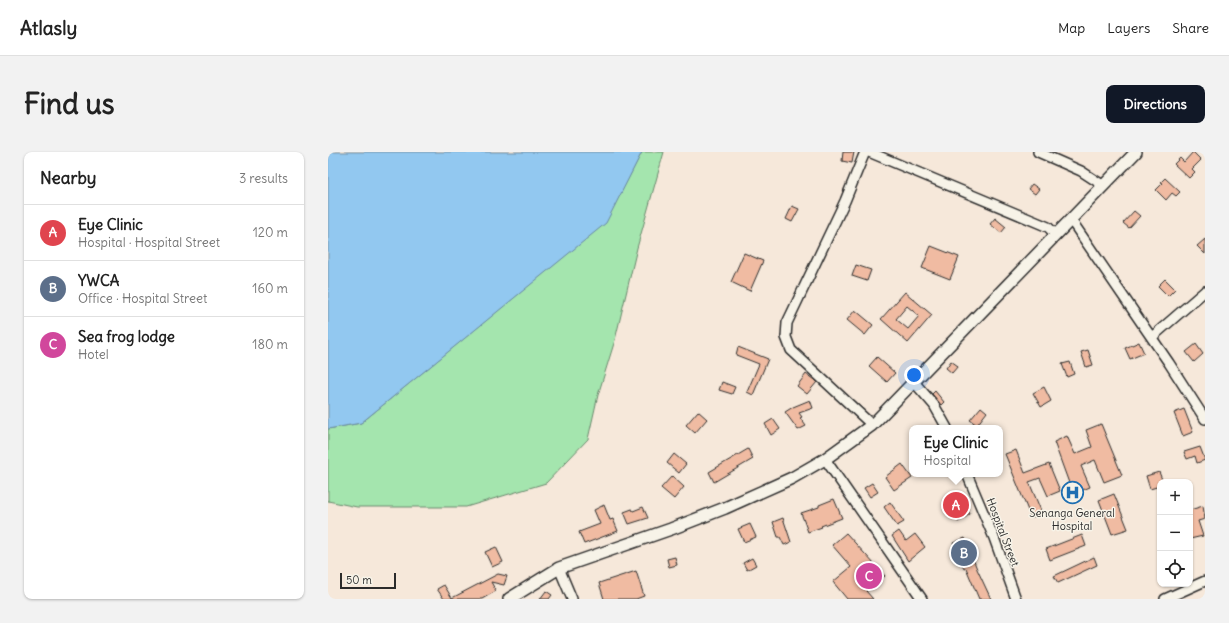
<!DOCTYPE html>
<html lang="en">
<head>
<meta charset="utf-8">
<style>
  body { margin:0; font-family:Delius,sans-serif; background:#f2f2f2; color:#222 }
  .controls { position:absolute; right:12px; bottom:12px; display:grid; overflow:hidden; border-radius:8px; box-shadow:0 1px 3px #0004 }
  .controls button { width:36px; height:36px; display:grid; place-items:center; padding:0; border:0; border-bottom:1px solid #e0e0e0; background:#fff; color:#222; font:20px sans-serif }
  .scale { position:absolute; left:12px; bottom:10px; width:56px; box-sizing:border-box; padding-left:4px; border:2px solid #2b2b2b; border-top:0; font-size:11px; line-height:14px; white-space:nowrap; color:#2b2b2b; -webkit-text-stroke:3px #f7f3e8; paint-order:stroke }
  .you { position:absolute; left:586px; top:223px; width:14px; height:14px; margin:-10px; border:3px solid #fff; border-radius:50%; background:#1a73e8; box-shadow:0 0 0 6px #1a73e833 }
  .badge { display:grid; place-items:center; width:26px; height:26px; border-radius:50%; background:#111827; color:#fff; font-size:13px; font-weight:700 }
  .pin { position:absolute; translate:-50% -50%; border:2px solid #fff; box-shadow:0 1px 4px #0006 }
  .popup { position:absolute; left:581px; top:273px; width:94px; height:52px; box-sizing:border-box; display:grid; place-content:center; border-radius:8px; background:#fff; filter:drop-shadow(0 1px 3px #0005); font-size:13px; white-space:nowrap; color:#767676 }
  .popup b { font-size:15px; color:#222 }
  .popup::after { content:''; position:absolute; left:50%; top:100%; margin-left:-8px; border:8px solid transparent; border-top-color:#fff }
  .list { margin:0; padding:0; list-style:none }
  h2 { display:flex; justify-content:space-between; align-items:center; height:52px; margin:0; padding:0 16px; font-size:17px }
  h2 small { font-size:13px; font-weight:400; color:#767676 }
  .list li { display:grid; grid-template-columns:26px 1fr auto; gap:12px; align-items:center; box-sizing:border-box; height:56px; padding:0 16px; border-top:1px solid #e0e0e0 }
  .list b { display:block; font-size:15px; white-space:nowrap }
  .list p { margin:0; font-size:13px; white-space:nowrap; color:#767676 }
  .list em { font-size:13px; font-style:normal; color:#767676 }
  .icon { flex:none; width:22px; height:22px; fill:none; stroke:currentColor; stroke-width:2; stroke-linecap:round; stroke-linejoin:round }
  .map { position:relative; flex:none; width:877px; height:447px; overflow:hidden; border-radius:8px }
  header { display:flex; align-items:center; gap:24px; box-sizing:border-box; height:56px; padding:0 20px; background:#fff; border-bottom:1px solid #e0e0e0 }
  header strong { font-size:19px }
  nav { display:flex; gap:22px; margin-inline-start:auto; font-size:14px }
  .intro { display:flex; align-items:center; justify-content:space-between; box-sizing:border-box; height:96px; padding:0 24px }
  h1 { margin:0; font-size:28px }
  .button { padding:10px 18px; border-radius:8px; background:#111827; color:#fff; font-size:14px; font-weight:700 }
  main { display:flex; gap:24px; padding:0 24px }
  aside { flex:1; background:#fff; border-radius:8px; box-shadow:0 1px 3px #0004 }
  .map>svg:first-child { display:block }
  .green { fill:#a4e5ae; stroke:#68886c }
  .water { fill:#92c8f0; stroke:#6989a1 }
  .building { fill:#f0bba2; stroke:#2b2b2b; fill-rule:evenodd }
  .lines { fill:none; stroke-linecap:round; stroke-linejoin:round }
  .minor-casing { stroke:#2b2b2b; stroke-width:12 }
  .tertiary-casing { stroke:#2b2b2b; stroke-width:14 }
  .minor { stroke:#f7f3e8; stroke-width:9 }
  .tertiary { stroke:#f7f3e8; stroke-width:11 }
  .labels { text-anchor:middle; stroke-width:3; stroke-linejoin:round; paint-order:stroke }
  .poi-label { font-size:11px; fill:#2b2b2b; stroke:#f7f3e8 }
  .street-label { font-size:11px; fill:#2b2b2b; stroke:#f7f3e8 }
</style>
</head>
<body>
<header>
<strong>Atlasly</strong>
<nav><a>Map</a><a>Layers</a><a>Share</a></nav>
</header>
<div class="intro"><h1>Find us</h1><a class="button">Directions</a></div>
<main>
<aside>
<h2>Nearby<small>3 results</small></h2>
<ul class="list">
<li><span class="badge" style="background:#e0444e">A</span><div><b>Eye Clinic</b><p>Hospital · Hospital Street</p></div><em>120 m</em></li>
<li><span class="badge" style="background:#5c6f8a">B</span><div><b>YWCA</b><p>Office · Hospital Street</p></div><em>160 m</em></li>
<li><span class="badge" style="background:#d1479c">C</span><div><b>Sea frog lodge</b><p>Hotel</p></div><em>180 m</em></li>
</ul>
</aside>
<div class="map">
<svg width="877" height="447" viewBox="0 0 877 447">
  <rect width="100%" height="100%" fill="#f6e8da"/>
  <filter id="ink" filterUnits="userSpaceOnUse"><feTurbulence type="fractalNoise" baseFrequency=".025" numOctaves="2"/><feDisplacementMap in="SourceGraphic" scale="8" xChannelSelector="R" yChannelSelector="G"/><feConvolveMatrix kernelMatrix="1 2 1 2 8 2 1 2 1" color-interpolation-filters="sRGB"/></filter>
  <g filter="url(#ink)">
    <path class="green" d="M314 0H336L309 96 287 188 270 243 260 287 218 331 138 355H29L0 349V277L33 271 277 71Z"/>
    <path class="water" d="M0 0H314L278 71 33 271 0 277Z"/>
    <g class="building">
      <path d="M515 0H526L524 11 514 9Z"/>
      <path d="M865 0 873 8 864 17 867 20 861 26 846 12 852 6 856 10Z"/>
      <path d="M837 26 852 40 848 44 844 41 838 48 828 38 835 31 833 30Z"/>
      <path d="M704 32 711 37 707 42 700 37Z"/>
      <path d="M464 54 471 57 464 70 458 67Z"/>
      <path d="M806 59 812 64 801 76 795 71Z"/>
      <path d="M667 66 678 75 673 81 662 72Z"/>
      <path d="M877 87V102L869 94Z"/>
      <path d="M603 94 631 105 622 127 594 116Z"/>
      <path d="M416 101 435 109 422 139 403 130Z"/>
      <path d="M528 113 543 118 539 129 524 124Z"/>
      <path d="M837 127 847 137 840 144 830 134Z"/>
      <path d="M577 140 604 163 580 191 553 167ZM579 154 591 164 580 177 568 167Z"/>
      <path d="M527 158 545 173 537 183 519 168Z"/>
      <path d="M811 190 816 201 802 207 797 196Z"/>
      <path d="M868 192 875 202 866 210 858 200Z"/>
      <path d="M410 195 440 207 425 243 419 240 431 212 408 203Z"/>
      <path d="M760 198 765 213 758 215 753 200Z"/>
      <path d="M549 205 567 221 559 230 541 214Z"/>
      <path d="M623 209 630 214 624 221 618 216Z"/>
      <path d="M742 210 746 222 739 225 734 212Z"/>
      <path d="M478 222 489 230 479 242 469 234Z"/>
      <path d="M394 230 407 235 404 242 391 238Z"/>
      <path d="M716 235 723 249 713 255 705 241Z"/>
      <path d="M607 239 616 250 613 253 604 242Z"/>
      <path d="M482 248 485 256 471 261 474 265 472 266 478 274 470 278 457 260 465 255Z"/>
      <path d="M653 255 659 260 649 273 642 268Z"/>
      <path d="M856 257 865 280 855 284 846 261Z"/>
      <path d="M370 259 379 267 367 281 358 273Z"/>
      <path d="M445 267 452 277 443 283 437 272Z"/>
      <path d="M773 272 794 323 776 330 767 308 753 314 762 335 745 342 726 290 739 284 747 302 764 295 758 278Z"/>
      <path d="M872 295 877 308 869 311 867 304 859 307 856 300Z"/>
      <path d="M420 297 425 307 386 330 381 320Z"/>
      <path d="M688 298 697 321 721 312 732 339 720 344 712 326 701 330 714 361 703 366 677 302Z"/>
      <path d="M346 302 358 312 351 321 339 311Z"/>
      <path d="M574 312 584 326 566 338 557 325Z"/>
      <path d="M831 320 835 330H832V334L822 337 818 324Z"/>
      <path d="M344 324 356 335 346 347 333 336Z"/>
      <path d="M544 331 550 340 542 345 536 336Z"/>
      <path d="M628 340 642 362 630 370 616 347Z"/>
      <path d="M786 342 800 377 784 382 771 348Z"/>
      <path d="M506 347 514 366 493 374 494 375 480 380 473 361 491 355V353Z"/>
      <path d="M562 350 576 370 569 374 556 355Z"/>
      <path d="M276 353 282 368 285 367 290 379 256 392 251 380 272 372 266 358Z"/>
      <path d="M875 354 877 367 870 369 875 384 862 387V358Z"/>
      <path d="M315 355 320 366 301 372 296 360 304 357 305 359Z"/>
      <path d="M455 366 463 390 456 393 452 385H450L445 370Z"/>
      <path d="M422 372 428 385 416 390 410 377Z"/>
      <path d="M571 379 578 389 587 382 597 395 580 409 564 384Z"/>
      <path d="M518 381 557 424 538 439 545 447H519L505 430 523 415 504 393Z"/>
      <path d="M754 383 758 394 722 408 718 397Z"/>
      <path d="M637 386 649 417 663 447H651L638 416 636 417 625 391Z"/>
      <path d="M168 395 175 410 164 415 157 400Z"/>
      <path d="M347 405 349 413 341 415 339 407Z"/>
      <path d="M766 405 769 413 730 431 726 424Z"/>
      <path d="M424 406 428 413 419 418 415 411Z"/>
      <path d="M308 419 316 444 308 447H276L271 431Z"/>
      <path d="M170 422 179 424 176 433 163 430 168 439 154 447H116L109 437 116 433 124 446Z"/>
      <path d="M218 439 224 443 221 447H212Z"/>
    </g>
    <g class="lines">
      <defs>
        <g id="minor">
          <path d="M537 0 517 49 459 171 458 185 463 198 544 273"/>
          <path d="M541 0 713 72 720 75 728 83"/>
          <path d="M710 0 753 19 776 34"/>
          <path d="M743 68 841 211 877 267"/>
          <path d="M824 185 877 139"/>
          <path d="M586 230 606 253 619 276"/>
          <path d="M497 307 594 447"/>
          <path d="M639 322 666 386 688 447"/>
          <path d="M231 416 244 447"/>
          <path d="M837 447 877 429"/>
        </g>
        <path id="tertiary" d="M181 447 231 416 343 377 397 356 464 326 497 307 544 273 808 0"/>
      </defs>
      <use href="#minor" class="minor-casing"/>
      <use href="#tertiary" class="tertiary-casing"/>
      <use href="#minor" class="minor"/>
      <use href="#tertiary" class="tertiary"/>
    </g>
  </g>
  <defs>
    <symbol id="hospital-ring" viewBox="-11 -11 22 22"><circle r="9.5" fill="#f7f3e8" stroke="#1f6fb2" stroke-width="1.5"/><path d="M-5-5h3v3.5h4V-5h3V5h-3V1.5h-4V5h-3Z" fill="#1f6fb2"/></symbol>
  </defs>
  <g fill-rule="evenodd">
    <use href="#hospital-ring" x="732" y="328" width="25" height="25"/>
  </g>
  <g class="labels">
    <g class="poi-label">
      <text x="744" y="365">Senanga General<tspan x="744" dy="13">Hospital</tspan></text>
    </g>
    <g class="street-label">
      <text transform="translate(675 380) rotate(69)" y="4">Hospital Street</text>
    </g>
  </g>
</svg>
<div class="controls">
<button>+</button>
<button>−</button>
<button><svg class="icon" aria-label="locate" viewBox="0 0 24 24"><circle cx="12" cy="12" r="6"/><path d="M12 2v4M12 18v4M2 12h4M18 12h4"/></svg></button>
</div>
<div class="scale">50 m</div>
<div class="you"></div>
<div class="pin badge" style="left:628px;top:353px;background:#e0444e">A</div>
<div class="popup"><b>Eye Clinic</b>Hospital</div>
<div class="pin badge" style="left:636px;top:401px;background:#5c6f8a">B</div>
<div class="pin badge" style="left:541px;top:424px;background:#d1479c">C</div>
</div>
</main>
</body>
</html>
